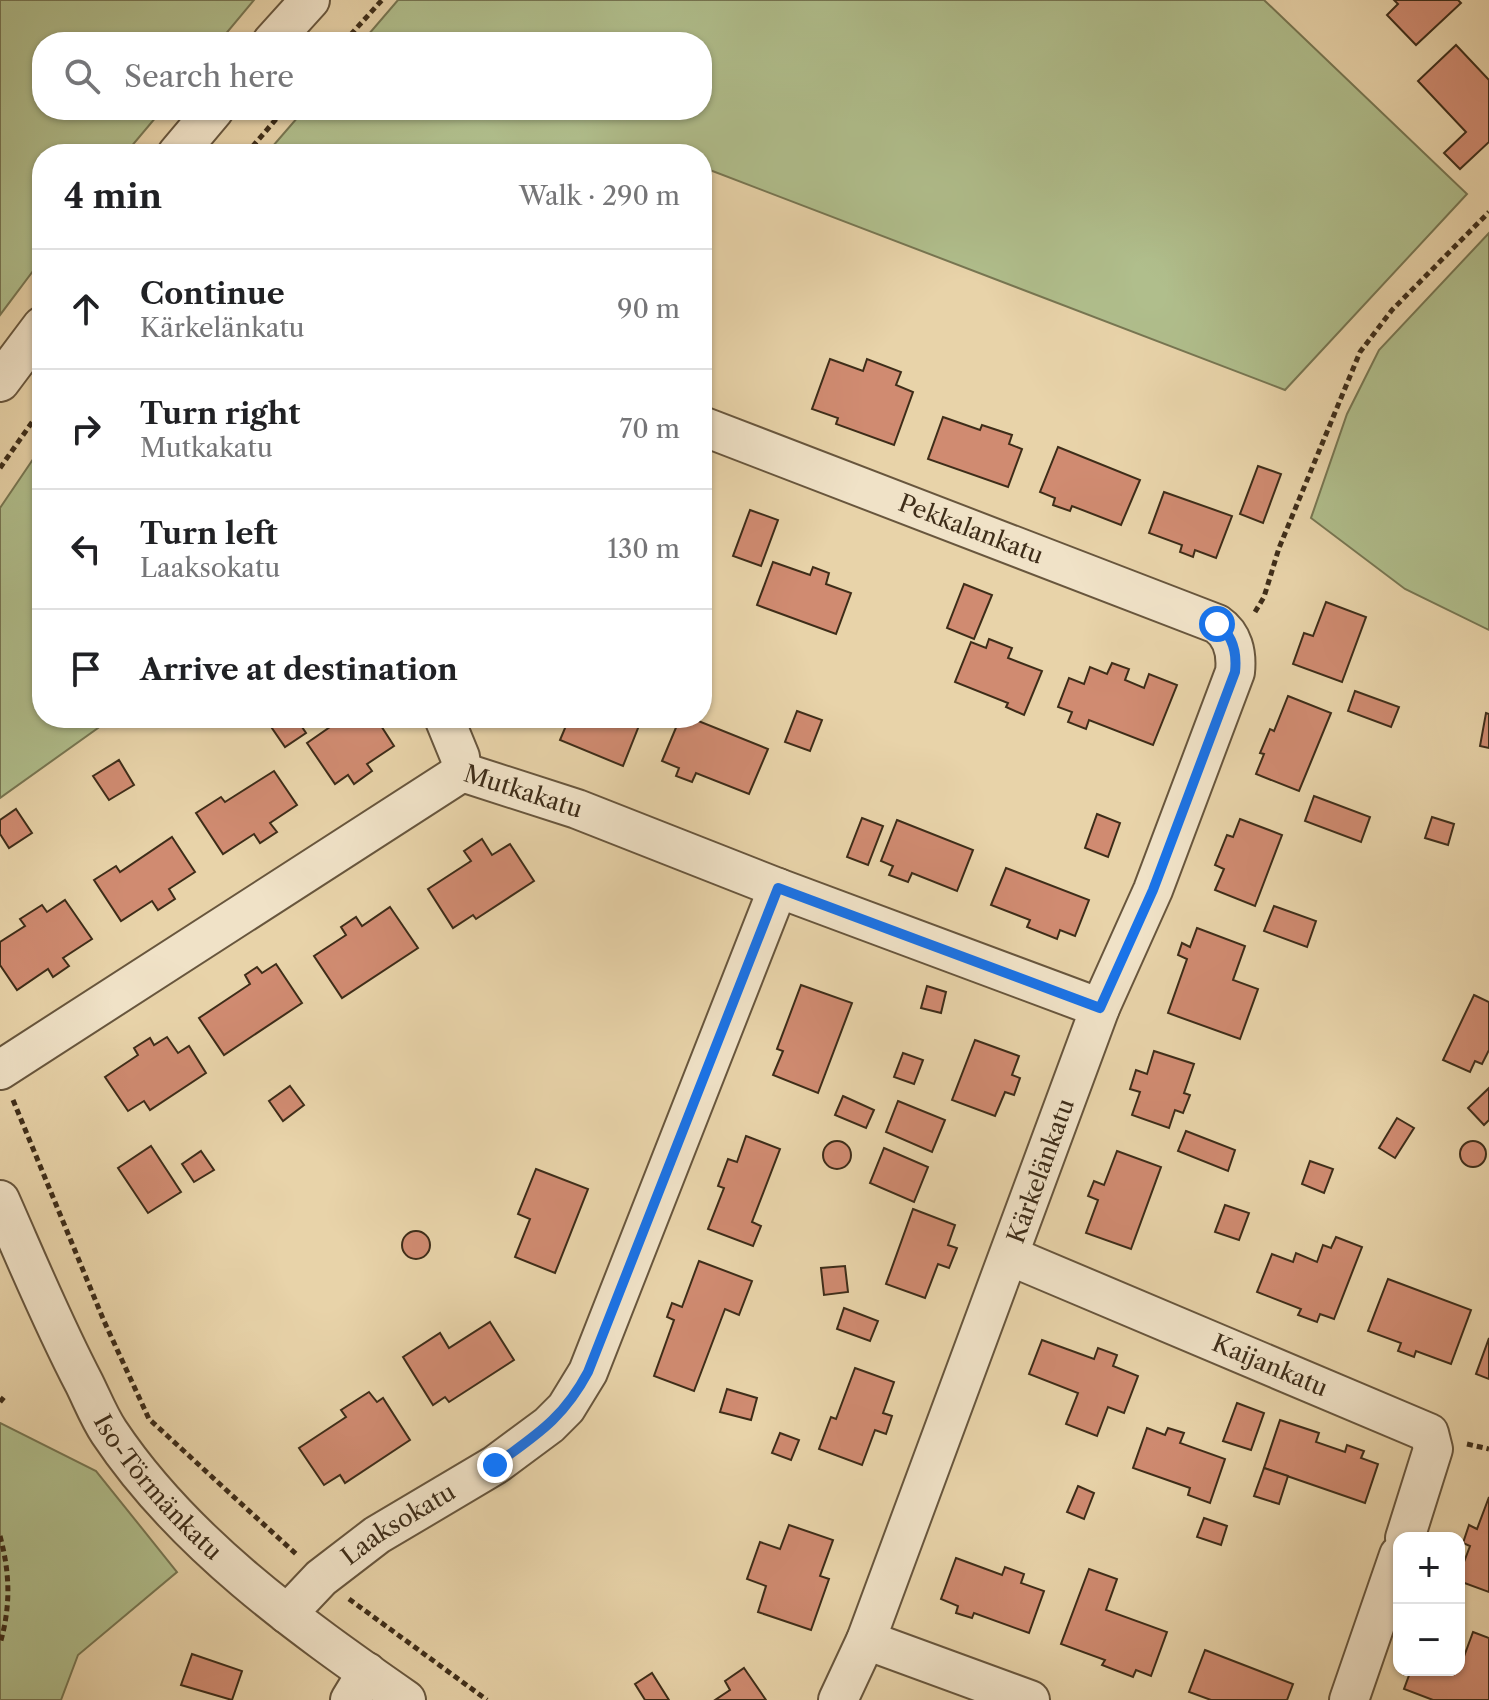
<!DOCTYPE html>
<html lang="en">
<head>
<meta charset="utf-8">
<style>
  body { margin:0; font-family:"Libre Caslon Text",serif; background:#f2f2f2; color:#202124 }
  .controls { position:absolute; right:24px; bottom:24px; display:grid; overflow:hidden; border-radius:16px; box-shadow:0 2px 6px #0004 }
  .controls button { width:72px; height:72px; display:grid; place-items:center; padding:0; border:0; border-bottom:2px solid #e0e0e0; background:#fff; color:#202124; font:40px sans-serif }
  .stop { position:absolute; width:24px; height:24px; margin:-18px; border:6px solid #1a73e8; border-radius:50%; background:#fff }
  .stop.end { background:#1a73e8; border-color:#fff; box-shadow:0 2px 8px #0008 }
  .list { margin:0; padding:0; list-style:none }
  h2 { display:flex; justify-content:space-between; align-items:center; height:104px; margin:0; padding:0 32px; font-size:34px }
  h2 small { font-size:26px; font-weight:400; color:#757577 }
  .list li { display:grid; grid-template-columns:52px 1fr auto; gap:24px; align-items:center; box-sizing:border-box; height:120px; padding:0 32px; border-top:2px solid #e0e0e0 }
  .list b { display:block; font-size:30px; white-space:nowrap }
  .list p { margin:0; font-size:26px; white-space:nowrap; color:#757577 }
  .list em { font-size:26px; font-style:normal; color:#757577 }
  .icon { flex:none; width:44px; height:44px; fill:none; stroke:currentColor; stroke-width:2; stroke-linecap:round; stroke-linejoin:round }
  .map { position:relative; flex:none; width:1489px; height:1700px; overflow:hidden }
  .search { position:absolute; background:#fff; box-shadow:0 2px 6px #0004; left:32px; top:32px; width:680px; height:88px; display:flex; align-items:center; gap:20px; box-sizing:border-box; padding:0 28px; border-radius:32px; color:#757577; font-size:30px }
  .panel { position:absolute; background:#fff; box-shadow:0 2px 6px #0004; left:32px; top:144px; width:680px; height:584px; border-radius:32px }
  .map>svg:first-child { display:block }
  .green { fill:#b0be8c; stroke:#777652; stroke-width:2 }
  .building { fill:#d08b71; stroke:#3e2d19; stroke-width:2 }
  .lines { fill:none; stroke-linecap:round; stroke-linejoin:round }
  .minor-casing { stroke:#68563d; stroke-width:42 }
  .path { stroke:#3e2d19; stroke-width:5; stroke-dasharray:6 4; stroke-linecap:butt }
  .minor { stroke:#f0e2c7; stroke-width:38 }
  .route { stroke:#1a73e8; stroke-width:10 }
  .labels { text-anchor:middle; stroke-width:7; stroke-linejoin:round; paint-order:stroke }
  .street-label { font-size:24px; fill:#3e2d19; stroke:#f0e2c7 }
</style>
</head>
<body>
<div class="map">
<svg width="1489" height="1700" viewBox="0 0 1489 1700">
  <rect width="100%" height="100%" fill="#e8d3a9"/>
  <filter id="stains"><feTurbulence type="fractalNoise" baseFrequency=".0025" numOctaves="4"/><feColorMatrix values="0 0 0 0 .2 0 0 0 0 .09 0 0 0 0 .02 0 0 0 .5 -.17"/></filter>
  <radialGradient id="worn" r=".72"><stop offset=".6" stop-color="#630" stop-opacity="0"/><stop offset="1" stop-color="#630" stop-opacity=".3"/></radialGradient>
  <g class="green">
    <path d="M0 0H254L219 42H42V110H162L125 154H42V259L0 315Z"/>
    <path d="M398 0H1264L1467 194 1285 390 702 167V154H669L645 145 629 154H266L304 110H702V42H362Z"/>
    <path d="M1489 233V630L1405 589 1311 518 1347 414 1379 350Z"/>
    <path d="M42 446V718H112L0 798V508Z"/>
    <path d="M0 1423 96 1471 177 1572 78 1655 61 1700H0Z"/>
  </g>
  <g class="building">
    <path d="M1394 0H1458L1461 3 1416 45 1387 15 1398 4Z"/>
    <path d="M1456 45 1489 80V142L1460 169 1444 153 1466 132 1418 81Z"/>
    <path d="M830 359 863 371 867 359 901 372 896 385 913 392 894 445 836 424 838 418 812 409Z"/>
    <path d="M943 417 980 430 982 425 1012 435 1009 444 1022 449 1008 487 928 459Z"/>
    <path d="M1058 447 1140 480 1121 525 1072 506 1070 511 1053 505 1055 498 1040 492Z"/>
    <path d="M1258 466 1281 474 1263 523 1240 514Z"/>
    <path d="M1164 492 1232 516 1216 558 1195 550 1193 557 1180 552 1182 545 1149 533Z"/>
    <path d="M750 510 778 520 761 566 733 556Z"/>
    <path d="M773 562 810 575 813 567 829 573 826 584 851 593 836 634 757 605Z"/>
    <path d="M964 584 992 595 974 639 947 628Z"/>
    <path d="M1326 602 1366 617 1342 682 1293 664 1304 633 1313 636Z"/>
    <path d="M989 639 1012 648 1008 658 1042 671 1024 715 1006 707 1008 703 955 682 971 642 986 648Z"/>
    <path d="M1112 663 1129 669 1125 680 1144 688 1149 674 1177 685 1153 745 1089 720 1086 729 1068 722 1072 712 1058 707 1069 678 1084 684 1090 667 1107 674Z"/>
    <path d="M1355 691 1399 707 1391 727 1348 711Z"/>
    <path d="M1288 696 1331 713 1299 791 1256 774 1264 754 1260 753 1270 729 1274 731Z"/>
    <path d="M797 711 822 720 810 751 785 742Z"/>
    <path d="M1486 713 1489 714V748L1480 746Z"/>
    <path d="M265 718H296L306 733 285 747Z"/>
    <path d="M343 718H376L394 746 367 764 372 771 354 784 348 775 335 784 307 743Z"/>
    <path d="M561 718H642L623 766 560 740 568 721Z"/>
    <path d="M680 718H691L768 749 749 794 696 773 692 782 676 776 679 768 662 761Z"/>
    <path d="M119 760 134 785 109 800 93 776Z"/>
    <path d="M274 771 297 805 270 823 277 832 260 843 254 834 223 854 196 813 221 797 225 802Z"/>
    <path d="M1314 796 1370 817 1361 842 1305 821Z"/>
    <path d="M16 809 32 833 9 848 0 834V820Z"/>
    <path d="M1097 814 1120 823 1108 857 1085 848Z"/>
    <path d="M1432 817 1454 824 1448 845 1425 838Z"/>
    <path d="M862 818 883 826 868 865 847 857Z"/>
    <path d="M1240 819 1282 835 1255 906 1215 890 1224 869 1215 865 1227 835 1233 837Z"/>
    <path d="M897 820 973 850 957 891 912 873 908 882 889 875 893 866 881 861Z"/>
    <path d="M172 837 195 872 169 889 175 899 158 910 152 901 121 921 94 880 116 866 120 872Z"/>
    <path d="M482 839 492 855 510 844 534 881 476 919 473 915 453 928 428 889 471 861 464 851Z"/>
    <path d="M1006 868 1089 900 1075 936 1060 930 1057 939 1027 927 1030 920 991 905Z"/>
    <path d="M65 900 92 939 63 958 69 966 53 977 48 969 17 990 0 965V942L25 926 20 919 42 905 47 912Z"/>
    <path d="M1274 906 1316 921 1307 947 1264 931Z"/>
    <path d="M390 907 418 948 342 998 314 956 346 935 341 927 356 917 362 926Z"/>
    <path d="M1197 928 1245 946 1233 980 1258 989 1240 1039 1168 1013 1187 959 1178 955 1182 943 1190 947Z"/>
    <path d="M276 964 302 1003 224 1055 199 1018 250 984 245 975 257 967 262 973Z"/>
    <path d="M801 985 852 1003 818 1093 773 1075 783 1051 777 1049Z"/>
    <path d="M927 986 946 992 941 1013 921 1008Z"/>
    <path d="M1474 995 1489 1002V1050L1482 1064 1475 1061 1470 1072 1443 1060Z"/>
    <path d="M167 1037 178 1053 189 1046 206 1073 150 1110 144 1101 128 1111 105 1077 138 1055 134 1048 150 1038 154 1045Z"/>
    <path d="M975 1040 1019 1056 1012 1075 1020 1078 1014 1095 1005 1092 995 1116 952 1100Z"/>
    <path d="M1154 1051 1194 1064 1184 1093 1190 1095 1183 1113 1175 1110 1169 1128 1132 1115 1140 1092 1130 1089 1136 1070 1147 1074Z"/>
    <path d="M903 1053 923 1060 914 1084 894 1077Z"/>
    <path d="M290 1086 304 1105 283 1121 269 1101Z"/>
    <path d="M1489 1088V1120L1484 1125 1468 1108Z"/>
    <path d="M843 1096 874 1110 866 1128 835 1115Z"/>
    <path d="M898 1101 945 1120 932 1152 886 1132Z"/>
    <path d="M1397 1118 1414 1128 1395 1158 1379 1148Z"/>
    <path d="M1186 1131 1235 1150 1228 1171 1178 1151Z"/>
    <path d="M746 1136 780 1149 752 1222 761 1226 753 1246 708 1229 724 1188 718 1186 728 1159 737 1162Z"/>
    <circle cx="1473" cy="1154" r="13"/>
    <circle cx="837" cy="1155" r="14"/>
    <path d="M151 1146 181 1192 148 1213 118 1168Z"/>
    <path d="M884 1148 928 1167 914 1202 870 1183Z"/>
    <path d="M201 1151 214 1170 194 1182 182 1164Z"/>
    <path d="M1117 1151 1161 1167 1131 1249 1086 1233 1098 1200 1088 1196 1094 1181 1104 1185Z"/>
    <path d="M1310 1161 1333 1169 1324 1193 1302 1184Z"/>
    <path d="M536 1169 588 1189 555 1273 515 1257 530 1219 518 1214Z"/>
    <path d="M1225 1205 1249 1213 1239 1240 1215 1232Z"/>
    <path d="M913 1209 955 1225 948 1245 957 1248 949 1268 938 1264 925 1298 886 1284Z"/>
    <circle cx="416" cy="1245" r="14"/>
    <path d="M1336 1237 1362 1247 1334 1319 1320 1314 1317 1322 1298 1315 1301 1309 1257 1292 1272 1254 1293 1262 1296 1253 1317 1262 1323 1245 1331 1248Z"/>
    <path d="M699 1261 752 1281 739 1315 725 1309 694 1391 654 1376 674 1320 667 1317 672 1303 682 1307Z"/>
    <path d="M845 1266 848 1292 824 1295 821 1268Z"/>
    <path d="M1388 1279 1471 1310 1451 1364 1416 1351 1414 1357 1398 1351 1401 1343 1368 1331Z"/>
    <path d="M844 1308 878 1321 870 1341 837 1329Z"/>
    <path d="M490 1322 514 1360 449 1402 445 1397 433 1405 403 1357 440 1333 449 1348Z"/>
    <path d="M1489 1338V1379L1476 1374Z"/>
    <path d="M1042 1340 1094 1359 1098 1348 1117 1355 1113 1366 1138 1376 1124 1413 1108 1407 1097 1436 1066 1424 1078 1393 1029 1374Z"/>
    <path d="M855 1368 894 1382 883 1413 892 1416 886 1434 875 1430 862 1465 819 1449 831 1417 836 1419Z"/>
    <path d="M727 1389 757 1398 751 1420 720 1412Z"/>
    <path d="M369 1392 377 1402 383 1398 410 1440 345 1483 340 1475 324 1485 299 1448 346 1417 341 1410Z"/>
    <path d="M1237 1403 1264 1413 1251 1450 1223 1441Z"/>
    <path d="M1280 1420 1319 1433 1316 1442 1345 1452 1347 1445 1364 1451 1361 1458 1378 1464 1365 1503 1264 1468Z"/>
    <path d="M1147 1428 1165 1435 1168 1428 1184 1433 1180 1443 1225 1459 1210 1503 1188 1495 1190 1488 1133 1468Z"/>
    <path d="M780 1433 799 1440 791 1460 772 1453Z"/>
    <path d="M1264 1468 1288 1476 1279 1504 1254 1496Z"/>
    <path d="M1078 1486 1094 1493 1084 1519 1067 1512Z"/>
    <path d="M1489 1497V1592L1459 1581V1560L1464 1562 1470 1546 1463 1543 1469 1525 1477 1529Z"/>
    <path d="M1204 1518 1227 1526 1221 1545 1197 1537Z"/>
    <path d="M789 1525 833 1540 820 1576 829 1579 811 1630 758 1612 766 1586 747 1579 760 1542 780 1549Z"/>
    <path d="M956 1558 1002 1575 1005 1567 1024 1574 1021 1583 1044 1591 1029 1633 974 1613 972 1618 956 1613 958 1606 941 1599Z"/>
    <path d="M1089 1569 1117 1579 1106 1610 1167 1632 1151 1676 1136 1670 1133 1677 1102 1665 1105 1660 1061 1644Z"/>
    <path d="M1473 1632 1489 1638V1700H1433L1404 1689 1411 1670H1459Z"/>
    <path d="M1205 1650 1293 1684 1287 1700H1211L1189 1692Z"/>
    <path d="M192 1654 242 1671 232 1700 181 1685Z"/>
    <path d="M744 1668 766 1700H715L730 1690 725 1681Z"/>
    <path d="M652 1673 669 1700H645L635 1684Z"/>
  </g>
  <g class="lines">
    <defs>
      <g id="minor">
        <path d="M272 42 310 0"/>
        <path d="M177 154 214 110"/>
        <path d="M0 382 42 326"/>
        <path id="s1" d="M702 426 1217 624C1233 635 1237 653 1235 672L1153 890 1100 1008 866 1640 838 1700"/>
        <path d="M444 718 460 757 462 772"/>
        <path id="s2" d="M0 1070 462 772 577 809 778 888 1100 1008"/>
        <path id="s3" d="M0 1200C27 1261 53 1324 84 1383 92 1399 99 1417 109 1432 183 1543 298 1625 406 1700"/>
        <path id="s4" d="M1010 1256 1429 1433 1433 1449 1405 1538"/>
        <path id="s5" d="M287 1614 321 1578 377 1535 495 1465 549 1425 566 1408 588 1372 778 888"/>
        <path d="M866 1640 1030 1700"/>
        <path d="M350 1700 367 1672"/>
        <path d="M1349 1700 1399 1555"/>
      </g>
    </defs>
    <use href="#minor" class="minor-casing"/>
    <g class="path">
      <path d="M344 42 382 0"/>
      <path d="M246 154 284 110"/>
      <path d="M0 468 42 408"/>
      <path d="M1255 612 1264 597 1279 548 1360 352 1392 310 1489 212"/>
      <path d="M13 1100 104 1321 149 1419 296 1554"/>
      <path d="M0 1402 4 1397"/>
      <path d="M1467 1444 1489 1449"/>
      <path d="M0 1536C10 1573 11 1606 0 1644"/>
      <path d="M349 1599 487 1700"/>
    </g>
    <use href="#minor" class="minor"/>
  </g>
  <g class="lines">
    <path class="route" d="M495 1465C536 1435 563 1419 588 1372L778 888 1100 1008 1153 890 1235 672C1237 653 1233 635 1217 624"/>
  </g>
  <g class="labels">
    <g class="street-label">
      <text dy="8" stroke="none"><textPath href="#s1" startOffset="288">Pekkalankatu</textPath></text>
      <text dy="8" stroke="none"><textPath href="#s2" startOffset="614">Mutkakatu</textPath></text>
      <text transform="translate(1041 1171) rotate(-70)" y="8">Kärkelänkatu</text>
      <text dy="8" stroke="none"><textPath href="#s4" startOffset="282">Kaijankatu</textPath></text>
      <text dy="8" stroke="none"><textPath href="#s3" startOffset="330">Iso-Törmänkatu</textPath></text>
      <text dy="8" stroke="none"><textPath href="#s5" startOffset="144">Laaksokatu</textPath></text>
    </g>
  </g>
  <rect width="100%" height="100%" filter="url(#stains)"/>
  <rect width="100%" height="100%" fill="url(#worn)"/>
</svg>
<div class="controls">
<button>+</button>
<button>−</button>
</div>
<div class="stop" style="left:1217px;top:624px"></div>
<div class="stop end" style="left:495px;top:1465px"></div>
<div class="search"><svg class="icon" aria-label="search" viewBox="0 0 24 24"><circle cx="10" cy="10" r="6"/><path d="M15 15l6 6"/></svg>Search here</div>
<section class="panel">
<h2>4 min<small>Walk · 290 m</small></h2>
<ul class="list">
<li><svg class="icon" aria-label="ahead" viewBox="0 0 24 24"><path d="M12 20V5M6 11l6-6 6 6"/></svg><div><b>Continue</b><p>Kärkelänkatu</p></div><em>90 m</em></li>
<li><svg class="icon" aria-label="right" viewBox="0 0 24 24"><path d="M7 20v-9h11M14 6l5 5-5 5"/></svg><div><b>Turn right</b><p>Mutkakatu</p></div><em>70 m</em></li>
<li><svg class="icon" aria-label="left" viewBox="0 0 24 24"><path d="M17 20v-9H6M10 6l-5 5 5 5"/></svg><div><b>Turn left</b><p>Laaksokatu</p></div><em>130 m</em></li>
<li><svg class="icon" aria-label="arrive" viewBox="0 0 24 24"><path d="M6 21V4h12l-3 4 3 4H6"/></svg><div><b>Arrive at destination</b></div></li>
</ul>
</section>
</div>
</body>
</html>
